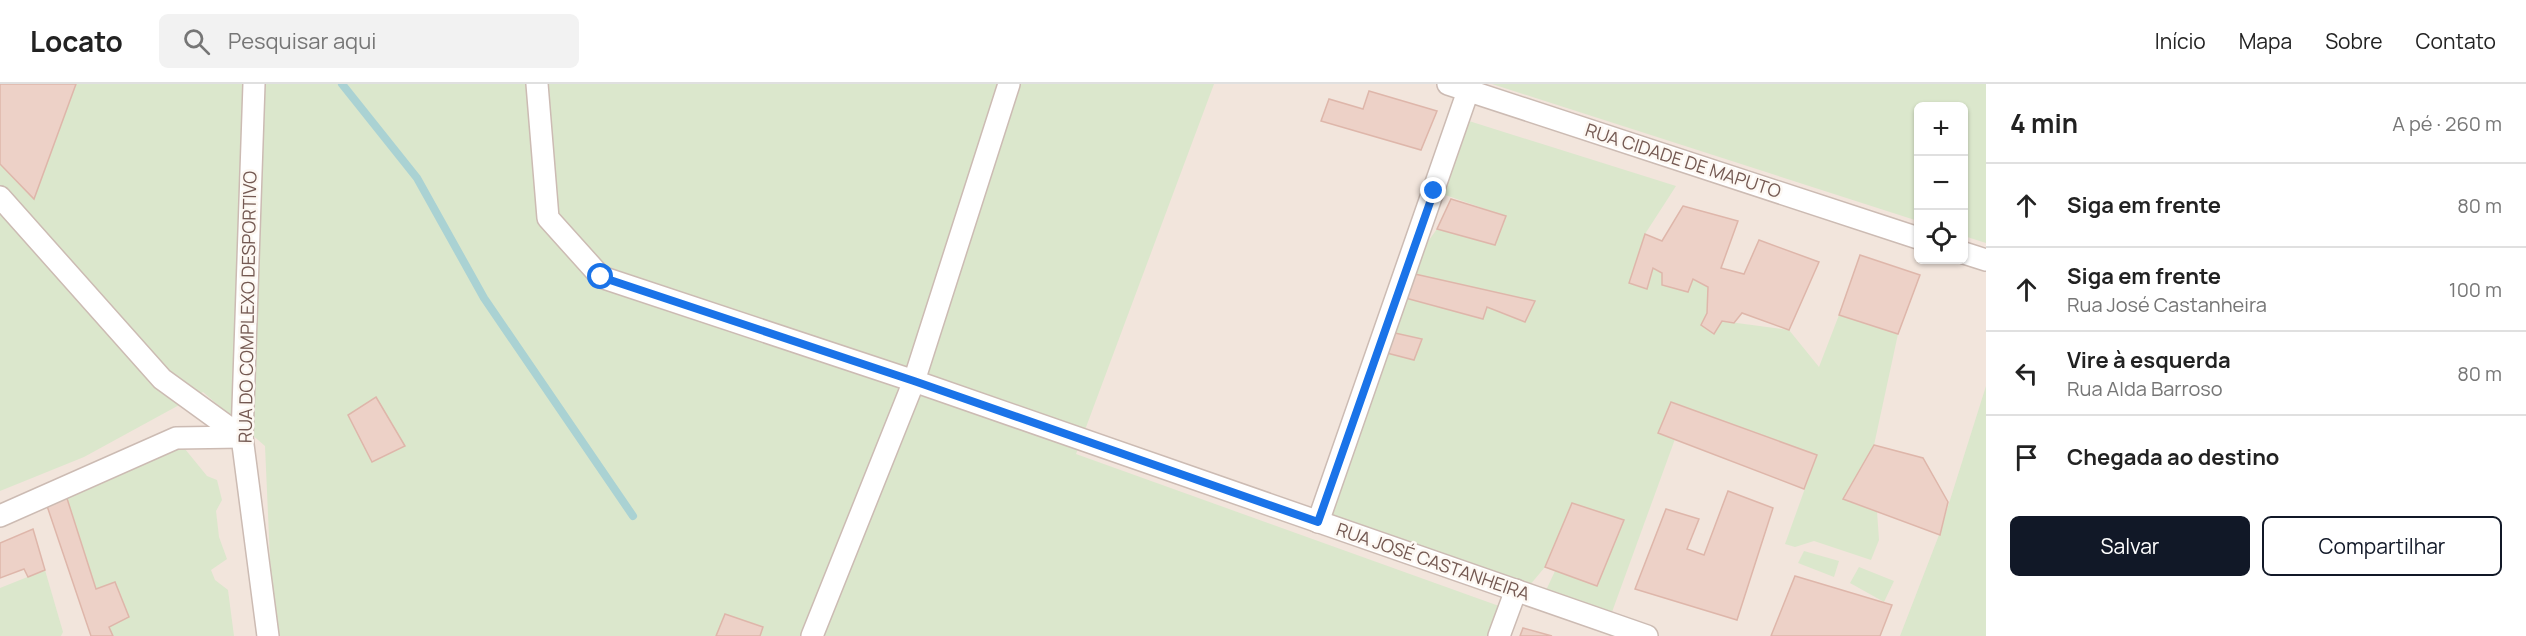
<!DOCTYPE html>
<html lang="pt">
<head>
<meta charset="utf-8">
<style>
  body { margin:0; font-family:Manrope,sans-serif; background:#f2f2f2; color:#222 }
  .controls { position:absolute; right:18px; top:18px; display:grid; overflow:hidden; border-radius:9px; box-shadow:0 2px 4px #0004 }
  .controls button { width:54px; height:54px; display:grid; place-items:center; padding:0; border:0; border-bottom:2px solid #e0e0e0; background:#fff; color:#222; font:30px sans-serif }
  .stop { position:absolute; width:18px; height:18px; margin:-14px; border:4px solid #1a73e8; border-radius:50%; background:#fff }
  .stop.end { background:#1a73e8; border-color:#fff; box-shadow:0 2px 6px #0008 }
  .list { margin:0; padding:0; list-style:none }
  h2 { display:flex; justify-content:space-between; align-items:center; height:78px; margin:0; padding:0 24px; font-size:26px }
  h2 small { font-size:20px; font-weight:400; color:#767676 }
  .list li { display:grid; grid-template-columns:39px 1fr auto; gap:18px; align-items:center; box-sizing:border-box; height:84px; padding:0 24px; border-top:2px solid #e0e0e0 }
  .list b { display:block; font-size:22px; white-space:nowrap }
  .list p { margin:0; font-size:20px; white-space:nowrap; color:#767676 }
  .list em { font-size:20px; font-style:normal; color:#767676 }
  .actions { display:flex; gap:12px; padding:18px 24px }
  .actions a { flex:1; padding:14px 0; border:2px solid #111827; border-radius:9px; text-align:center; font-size:21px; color:#111827 }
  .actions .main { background:#111827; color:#fff }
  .icon { flex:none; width:33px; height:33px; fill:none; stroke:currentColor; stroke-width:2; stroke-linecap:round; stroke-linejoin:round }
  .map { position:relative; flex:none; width:1986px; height:552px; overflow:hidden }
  header { display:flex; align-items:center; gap:36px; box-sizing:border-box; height:84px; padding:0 30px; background:#fff; border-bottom:2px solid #e0e0e0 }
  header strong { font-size:28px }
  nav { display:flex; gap:33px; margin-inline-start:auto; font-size:21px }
  .search { width:420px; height:54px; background:#f2f2f2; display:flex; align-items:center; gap:15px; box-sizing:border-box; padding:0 21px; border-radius:9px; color:#767676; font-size:22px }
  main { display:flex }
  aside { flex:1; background:#fff }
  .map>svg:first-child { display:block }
  .residential { fill:#f2e5dc; fill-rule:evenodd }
  .green { fill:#dbe7cc }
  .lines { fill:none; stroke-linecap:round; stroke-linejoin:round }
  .stream { stroke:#aad2d3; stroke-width:8 }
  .building { fill:#edd1c7; stroke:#deb6aa; stroke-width:1.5 }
  .street-casing { stroke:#ccbbb3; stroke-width:24 }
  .street { stroke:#fff; stroke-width:21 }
  .route { stroke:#1a73e8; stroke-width:8 }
  .labels { text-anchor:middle; stroke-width:5; stroke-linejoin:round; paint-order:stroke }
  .street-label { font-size:18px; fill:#745952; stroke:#fdf8f3 }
</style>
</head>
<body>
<header>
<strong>Locato</strong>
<div class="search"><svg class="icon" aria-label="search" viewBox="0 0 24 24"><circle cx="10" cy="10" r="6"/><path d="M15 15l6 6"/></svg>Pesquisar aqui</div>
<nav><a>Início</a><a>Mapa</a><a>Sobre</a><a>Contato</a></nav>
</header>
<main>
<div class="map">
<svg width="1986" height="552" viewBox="0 0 1986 552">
  <rect width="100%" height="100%" fill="#fbf3ed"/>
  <path class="residential" d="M0 0H1986V552H0ZM1918 22H1964V176H1918Z"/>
  <g class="green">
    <path d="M0 0H1214L1076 370 1499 522 1489 552H270L271 498 265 362 203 308 84 373 0 407Z"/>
    <path d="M1492 0H1986V159L1964 152V22H1918V137Z"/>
    <path d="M1469 37 1676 102 1645 150 1629 199 1647 205 1653 184 1662 189V201L1688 207 1693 195 1708 203 1707 229 1701 241 1713 250 1722 237 1789 246 1819 283 1839 231 1898 250 1874 361 1844 414 1877 427 1879 456 1871 476 1814 457 1795 463 1785 460 1817 371 1671 318 1658 349 1675 355 1612 528 1542 515 1555 487 1572 419 1545 483 1524 508 1318 438 1379 267 1422 255 1386 247 1398 212 1483 235 1487 223 1525 238 1535 218 1406 188 1437 145 1495 161 1505 132 1434 107Z"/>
    <path d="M1986 302V552H1900L1939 451Z"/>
    <path d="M176 354 207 392 217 396 222 416 216 427 219 453 227 475 211 486 215 496 228 506 234 552H113L109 543 129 532 115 498 96 505 64 405Z"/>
    <path d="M1804 467 1839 477 1834 493 1798 479Z"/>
    <path d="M1859 483 1894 497 1884 518 1850 499Z"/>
    <path d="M45 486 63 548 61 552H0V504Z"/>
  </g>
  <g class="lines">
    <path class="stream" d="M342 0 417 94 484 214 633 432"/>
  </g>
  <g class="building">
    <path d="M0 0H76L34 115 0 80Z"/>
    <path d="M1369 7 1437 27 1421 66 1321 37 1329 15 1363 25Z"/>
    <path d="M1451 115 1506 132 1495 161 1437 145Z"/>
    <path d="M1683 122 1738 137 1721 184 1744 190 1759 156 1819 178 1789 246 1742 229 1734 239 1722 237 1714 250 1701 241 1707 229 1708 203 1693 195 1688 208 1662 201V189L1653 184 1647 205 1629 199 1645 150 1662 157Z"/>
    <path d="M1860 171 1920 191 1898 250 1839 231Z"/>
    <path d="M1406 188 1535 217 1525 238 1487 223 1483 235 1398 212Z"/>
    <path d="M1386 247 1422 255 1414 276 1379 267Z"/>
    <path d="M376 313 405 362 372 378 348 331Z"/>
    <path d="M1671 318 1817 371 1804 405 1658 349Z"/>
    <path d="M1874 361 1923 374 1948 418 1940 451 1843 415Z"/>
    <path d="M64 405 96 505 115 498 129 533 109 543 113 552H91L44 413Z"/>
    <path d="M1728 407 1773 424 1737 536 1635 505 1666 425 1699 435 1687 465 1704 471Z"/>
    <path d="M1572 419 1624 436 1597 502 1545 483Z"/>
    <path d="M33 445 45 486 28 493 24 485 0 494V459Z"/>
    <path d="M1795 492 1892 521 1880 552H1771Z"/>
    <path d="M725 530 763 543 760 552H716Z"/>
    <path d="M1523 544 1552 552H1520Z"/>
  </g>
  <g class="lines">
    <defs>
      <g id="street">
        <path d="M254 0 242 353 268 552"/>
        <path d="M537 0 548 134 601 193 914 297 1647 552"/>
        <path d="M1448 0 1918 154"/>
        <path d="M0 113 162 295 242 353"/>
        <path d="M1964 169 1986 176"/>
        <path d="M0 432 176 354 242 353"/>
        <path d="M1318 438 1468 7"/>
        <path d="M812 552 914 297 1009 0"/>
        <path d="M1499 552 1516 506"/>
      </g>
    </defs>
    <use href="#street" class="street-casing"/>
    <use href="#street" class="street"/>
  </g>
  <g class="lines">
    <path class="route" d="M601 193 914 297 1318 438 1434 107"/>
  </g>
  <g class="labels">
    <g class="street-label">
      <text transform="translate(1683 77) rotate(18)" y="6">RUA CIDADE DE MAPUTO</text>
      <text transform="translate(248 223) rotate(-89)" y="6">RUA DO COMPLEXO DESPORTIVO</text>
      <text transform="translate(1433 478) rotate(19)" y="6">RUA JOSÉ CASTANHEIRA</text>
    </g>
  </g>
</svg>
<div class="controls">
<button>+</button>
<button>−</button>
<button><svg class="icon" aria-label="locate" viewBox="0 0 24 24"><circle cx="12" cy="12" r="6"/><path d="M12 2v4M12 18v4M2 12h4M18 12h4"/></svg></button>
</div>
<div class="stop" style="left:601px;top:193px"></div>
<div class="stop end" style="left:1434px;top:107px"></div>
</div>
<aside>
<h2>4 min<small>A pé · 260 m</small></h2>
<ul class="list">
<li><svg class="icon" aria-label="ahead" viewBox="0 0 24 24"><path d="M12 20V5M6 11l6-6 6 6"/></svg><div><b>Siga em frente</b></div><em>80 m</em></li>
<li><svg class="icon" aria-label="ahead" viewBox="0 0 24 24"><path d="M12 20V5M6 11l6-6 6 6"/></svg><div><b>Siga em frente</b><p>Rua José Castanheira</p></div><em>100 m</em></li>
<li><svg class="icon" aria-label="left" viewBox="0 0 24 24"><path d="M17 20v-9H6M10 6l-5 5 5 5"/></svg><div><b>Vire à esquerda</b><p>Rua Alda Barroso</p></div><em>80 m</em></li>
<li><svg class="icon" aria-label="arrive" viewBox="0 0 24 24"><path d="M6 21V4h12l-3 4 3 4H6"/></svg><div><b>Chegada ao destino</b></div></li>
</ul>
<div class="actions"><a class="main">Salvar</a><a>Compartilhar</a></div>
</aside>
</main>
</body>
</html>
